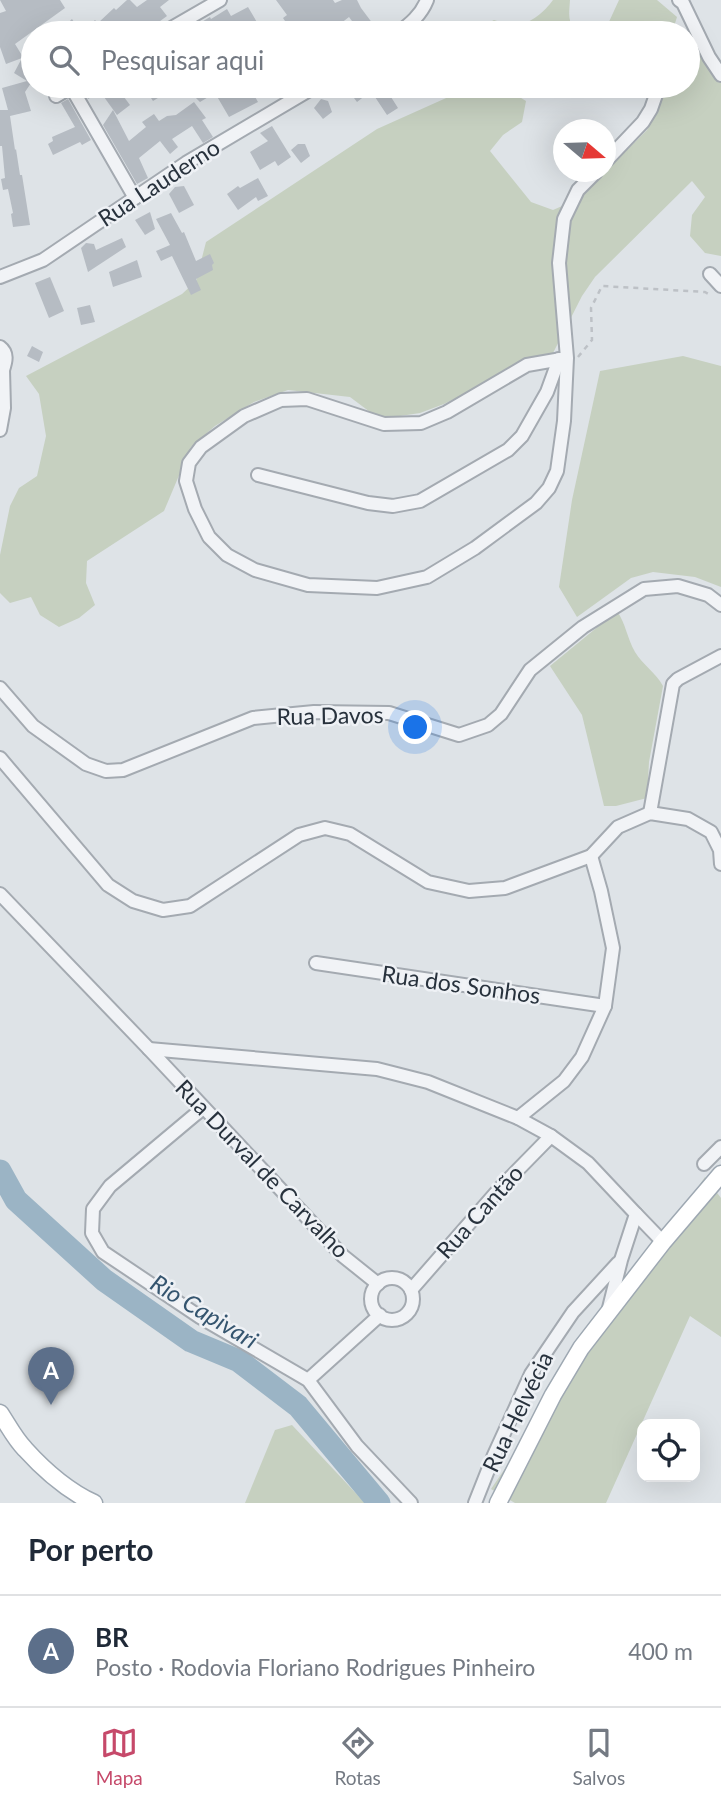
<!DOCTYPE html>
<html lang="pt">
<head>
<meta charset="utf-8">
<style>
  body { margin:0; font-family:Lato,sans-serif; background:#f2f2f3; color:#1f2937 }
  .controls { position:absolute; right:21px; bottom:21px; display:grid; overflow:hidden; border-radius:14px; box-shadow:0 7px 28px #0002 }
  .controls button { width:63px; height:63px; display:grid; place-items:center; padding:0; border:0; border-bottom:2px solid #e0e1e3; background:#fff; color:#1f2937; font:35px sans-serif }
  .compass { position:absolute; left:553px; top:119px; width:63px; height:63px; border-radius:50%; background:#fff; box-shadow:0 7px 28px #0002; rotate:109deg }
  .you { position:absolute; left:416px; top:728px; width:24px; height:24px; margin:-18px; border:5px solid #fff; border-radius:50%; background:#1a73e8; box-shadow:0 0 0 10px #1a73e833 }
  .badge { display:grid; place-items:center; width:46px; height:46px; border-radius:50%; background:#c6496a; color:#fff; font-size:23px; font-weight:700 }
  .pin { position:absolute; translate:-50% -58px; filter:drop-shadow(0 2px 4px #0008) }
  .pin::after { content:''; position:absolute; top:37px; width:24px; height:21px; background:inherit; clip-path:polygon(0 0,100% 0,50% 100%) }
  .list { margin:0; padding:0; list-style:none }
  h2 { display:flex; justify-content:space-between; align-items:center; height:91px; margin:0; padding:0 28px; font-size:30px }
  h2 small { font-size:23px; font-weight:400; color:#747a83 }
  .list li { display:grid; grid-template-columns:46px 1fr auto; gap:21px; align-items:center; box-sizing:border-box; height:112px; padding:0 28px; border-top:2px solid #e0e1e3 }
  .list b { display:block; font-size:26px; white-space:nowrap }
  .list p { margin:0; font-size:23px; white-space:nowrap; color:#747a83 }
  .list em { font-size:23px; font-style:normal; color:#747a83 }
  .icon { flex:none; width:38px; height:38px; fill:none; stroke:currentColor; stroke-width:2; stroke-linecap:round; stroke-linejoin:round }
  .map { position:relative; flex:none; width:721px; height:1503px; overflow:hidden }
  .search { position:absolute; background:#fff; box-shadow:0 7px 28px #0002; left:21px; right:21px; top:21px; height:77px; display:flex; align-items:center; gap:18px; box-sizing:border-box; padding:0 24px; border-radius:38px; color:#747a83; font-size:26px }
  .sheet { height:203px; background:#fff }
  nav { display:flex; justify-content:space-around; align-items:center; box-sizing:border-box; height:98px; border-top:2px solid #e0e1e3; background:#fff; font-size:19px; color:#747a83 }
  nav a { display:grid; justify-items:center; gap:4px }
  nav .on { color:#c6496a }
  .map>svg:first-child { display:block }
  .green { fill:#c6d0c0 }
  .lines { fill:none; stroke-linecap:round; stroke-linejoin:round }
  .river { stroke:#9bb4c5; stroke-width:23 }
  .building { fill:#b6bcc3 }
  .minor-casing { stroke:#a4aab1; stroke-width:16 }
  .major-casing { stroke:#9ea8b2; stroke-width:19 }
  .path { stroke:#bdc1c6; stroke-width:2.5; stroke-dasharray:5 5; stroke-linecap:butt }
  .minor { stroke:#f1f3f6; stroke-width:12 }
  .major { stroke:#fff; stroke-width:16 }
  .labels { text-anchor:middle; stroke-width:5; stroke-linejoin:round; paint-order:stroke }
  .street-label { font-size:23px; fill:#28323d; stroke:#eef1f5 }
  .water-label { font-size:24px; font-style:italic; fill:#35556f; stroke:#eef1f5 }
</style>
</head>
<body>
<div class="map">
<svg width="721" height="1503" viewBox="0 0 721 1503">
  <rect width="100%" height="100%" fill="#dee3e7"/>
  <g class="green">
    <path d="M553 0H570C569 15 567 22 578 33H487L484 25 494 20C501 22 509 25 516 25 531 24 545 11 553 0Z"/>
    <path d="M619 0H657L677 17 672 33H597L608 24Z"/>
    <path d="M688 42 705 52 721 79V256L705 253 690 236 692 215 705 197 692 181 595 277 582 296 552 355 512 366 484 384 444 404 420 413 400 416 378 418 350 397 288 390 254 402 215 426 191 447 164 511 87 561 86 583 95 605 79 618 59 627 40 615 31 597 10 603 0 593V555L10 506 19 488 37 476 46 436 39 394 26 376 182 294 196 281 206 242 377 129 464 90H508L526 101 522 122 503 135 490 151 531 202 553 210 578 199 647 130 658 108 666 86H688Z"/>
    <path d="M615 86H650C638 103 628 99 615 86Z"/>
    <path d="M683 356 721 366V587L695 577 653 572 631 578 577 617 559 587 572 500 600 371Z"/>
    <path d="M617 611C626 624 627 638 635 652 643 665 656 673 663 686L649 762 647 798 616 806H604L582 715 550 666Z"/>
    <path d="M705 1177 721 1198V1337L690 1316 606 1503H515L491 1489Z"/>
    <path d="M292 1425 365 1503H245L275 1430Z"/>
  </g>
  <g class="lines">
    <path class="river" d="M0 1171 16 1200 104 1280 191 1341 239 1361 298 1406 379 1503"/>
  </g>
  <g class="building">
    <path d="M0 0H60L65 8 15 44 26 62 33 55V84L31 83 25 92 31 111 10 116 15 150 16 149 20 175H22L30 225 13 227 11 214 13 213 8 189 3 190 1 179 5 178 2 146H0V110H8L2 88 27 81 14 73 22 58 6 64 0 47V13L6 11Z"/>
    <path d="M127 0H130L137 7 147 0H169L160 7 167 16 156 24 154 21 142 32 133 22 121 33H81L95 20 98 23 114 8 116 10Z"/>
    <path d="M276 0H333L335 3 342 0H357L361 8 373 24 361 33 349 17 336 27 335 25 322 33H263L285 21 283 18 287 15Z"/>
    <path d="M248 7 258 24 241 33H225L221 27 211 33H183L210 17 211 19 227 9 231 16Z"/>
    <path d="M72 19 81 33H57Z"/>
    <path d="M89 86H93L97 94 88 99 83 90Z"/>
    <path d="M143 86H161L166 93 153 101Z"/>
    <path d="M204 86H249L258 102 229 117 215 93 200 102 193 95 198 87Z"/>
    <path d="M345 86H408L391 97 398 108 387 115 371 91 357 102Z"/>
    <path d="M416 86H426L434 92 423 98Z"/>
    <path d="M118 89 130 105 117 115 104 97 111 91Z"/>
    <path d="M68 99 91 140 82 145 80 142 53 155 48 144 53 141 52 137 75 127 61 103Z"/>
    <path d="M321 99 328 101 332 112 323 119 314 108Z"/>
    <path d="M194 102 206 118 202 120 213 137 203 143 192 126 172 139 178 147 170 154 160 141 139 158 148 178 137 184 103 125 113 110 129 141 146 127 142 122 154 114 159 121 167 116 176 115Z"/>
    <path d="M272 126 291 157 278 166 275 161 260 170 250 152 268 141 260 133Z"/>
    <path d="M298 144H305L310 156 301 163 291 150Z"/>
    <path d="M258 178 268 196 258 201 256 197 238 210 227 194 238 186 240 188Z"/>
    <path d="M184 186 194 205 179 213 169 194 175 187Z"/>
    <path d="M150 212 155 229 145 235 135 220Z"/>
    <path d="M171 213 182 233 184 232 196 261 210 254 214 263 212 265 213 270 196 279 201 290 191 295 172 256 161 261 156 251 170 245 156 219Z"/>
    <path d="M122 238 126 247 88 272 81 248 86 243 94 244 96 250Z"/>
    <path d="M137 260 142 277 113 287 109 272Z"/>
    <path d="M50 277 64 311 49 318 35 283Z"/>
    <path d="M90 305 95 322 81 325 77 308Z"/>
    <path d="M32 346 43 352 39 362 27 356Z"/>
  </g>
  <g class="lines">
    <defs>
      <g id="minor">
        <path d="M679 0 683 3 709 57 721 75"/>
        <path d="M163 33 220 0"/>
        <path d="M398 33C410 24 421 15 427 0"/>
        <path d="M71 87 135 198"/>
        <path d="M56 96 73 86"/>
        <path d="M606 161 643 122 651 109 659 86"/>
        <path d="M710 274 721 286"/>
        <path d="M0 277 43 260 186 163 316 86"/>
        <path d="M0 347C8 353 6 361 3 370H0"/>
        <path d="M567 358 527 365 447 412 421 423 384 424 307 399 281 400 244 416 201 447 189 463 186 481 195 509 209 537 227 555 255 570 308 585 377 588 427 577 475 548 536 503 549 488 557 471 564 421 567 358 559 263 564 219 578 190 596 172"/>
        <path d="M0 430 4 408 3 370"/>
        <path d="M258 475 368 503 393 506 420 501 508 450 522 436 547 392 559 359"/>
        <path d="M0 688 33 726 86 764 106 771 123 770 253 718 314 712 389 713 459 735 488 725 501 714 530 670 583 627 644 589 678 586 708 595 721 605"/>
        <path d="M0 758 108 885 133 901 163 910 190 906 299 835 325 828 350 834 428 882 469 891 505 888 591 856 618 827 650 813 688 819 711 832 720 850 721 864"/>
        <path d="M650 813 673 684 678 679 721 656"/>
        <path d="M0 894 149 1049 343 1256 378 1284"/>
        <path d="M316 963 605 1006"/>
        <path d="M149 1049 377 1069 428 1082 518 1118 551 1136 588 1163 636 1214 621 1260 609 1308"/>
        <path d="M203 1108 110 1186 93 1209 92 1233 103 1252 200 1317 308 1380 357 1446 411 1503"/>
        <path d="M518 1118 564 1081 582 1057 605 1006 613 948 601 891 591 856"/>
        <path d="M704 1164 721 1147"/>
        <path d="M636 1214 663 1242"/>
        <circle cx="392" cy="1299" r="21"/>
        <path d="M411 1290 501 1187 551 1136"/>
        <path d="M308 1380 380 1315"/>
        <path d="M475 1503 494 1455 531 1374 573 1312 618 1263"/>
      </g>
      <g id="major">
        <path d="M0 1413C8 1425 15 1439 25 1449 44 1470 68 1491 94 1503"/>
        <path d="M498 1503 553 1395 581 1348 663 1242 721 1174"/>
      </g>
    </defs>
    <use href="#minor" class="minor-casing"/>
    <use href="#major" class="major-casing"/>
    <path class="path" d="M578 357 592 340 591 308 602 286 705 292 712 296"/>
    <use href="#minor" class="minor"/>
    <use href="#major" class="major"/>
  </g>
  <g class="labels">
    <g class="street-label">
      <text transform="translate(159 183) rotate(-33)" y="8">Rua Lauderno</text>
      <text transform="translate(330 716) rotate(-1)" y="8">Rua Davos</text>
      <text transform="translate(461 985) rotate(8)" y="8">Rua dos Sonhos</text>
      <text transform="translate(262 1169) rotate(46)" y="8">Rua Durval de Carvalho</text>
      <text transform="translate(480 1212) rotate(-48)" y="8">Rua Cantão</text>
      <text transform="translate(518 1412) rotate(-64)" y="8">Rua Helvécia</text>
    </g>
    <g class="water-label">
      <text transform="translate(204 1312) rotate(31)" y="8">Rio Capivari</text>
    </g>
  </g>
</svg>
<div class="controls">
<button><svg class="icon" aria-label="locate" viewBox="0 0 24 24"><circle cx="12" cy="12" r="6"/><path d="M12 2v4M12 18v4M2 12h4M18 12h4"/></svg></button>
</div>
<svg class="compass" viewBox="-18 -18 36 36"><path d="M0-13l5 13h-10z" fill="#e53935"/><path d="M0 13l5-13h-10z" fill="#747a83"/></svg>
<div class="you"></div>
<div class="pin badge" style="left:51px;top:1405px;background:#5c6f8a">A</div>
<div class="search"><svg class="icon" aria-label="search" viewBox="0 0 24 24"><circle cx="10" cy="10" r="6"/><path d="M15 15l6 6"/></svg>Pesquisar aqui</div>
</div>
<section class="sheet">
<h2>Por perto<small></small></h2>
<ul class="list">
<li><span class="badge" style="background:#5c6f8a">A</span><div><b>BR</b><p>Posto · Rodovia Floriano Rodrigues Pinheiro</p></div><em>400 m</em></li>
</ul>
</section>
<nav>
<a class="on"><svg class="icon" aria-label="map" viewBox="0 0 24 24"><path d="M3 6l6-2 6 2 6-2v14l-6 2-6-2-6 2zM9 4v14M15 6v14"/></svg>Mapa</a>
<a><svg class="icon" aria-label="directions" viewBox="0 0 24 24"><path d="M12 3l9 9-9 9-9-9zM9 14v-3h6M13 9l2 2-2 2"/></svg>Rotas</a>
<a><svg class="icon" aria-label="saved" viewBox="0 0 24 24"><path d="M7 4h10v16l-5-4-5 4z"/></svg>Salvos</a>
</nav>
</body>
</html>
